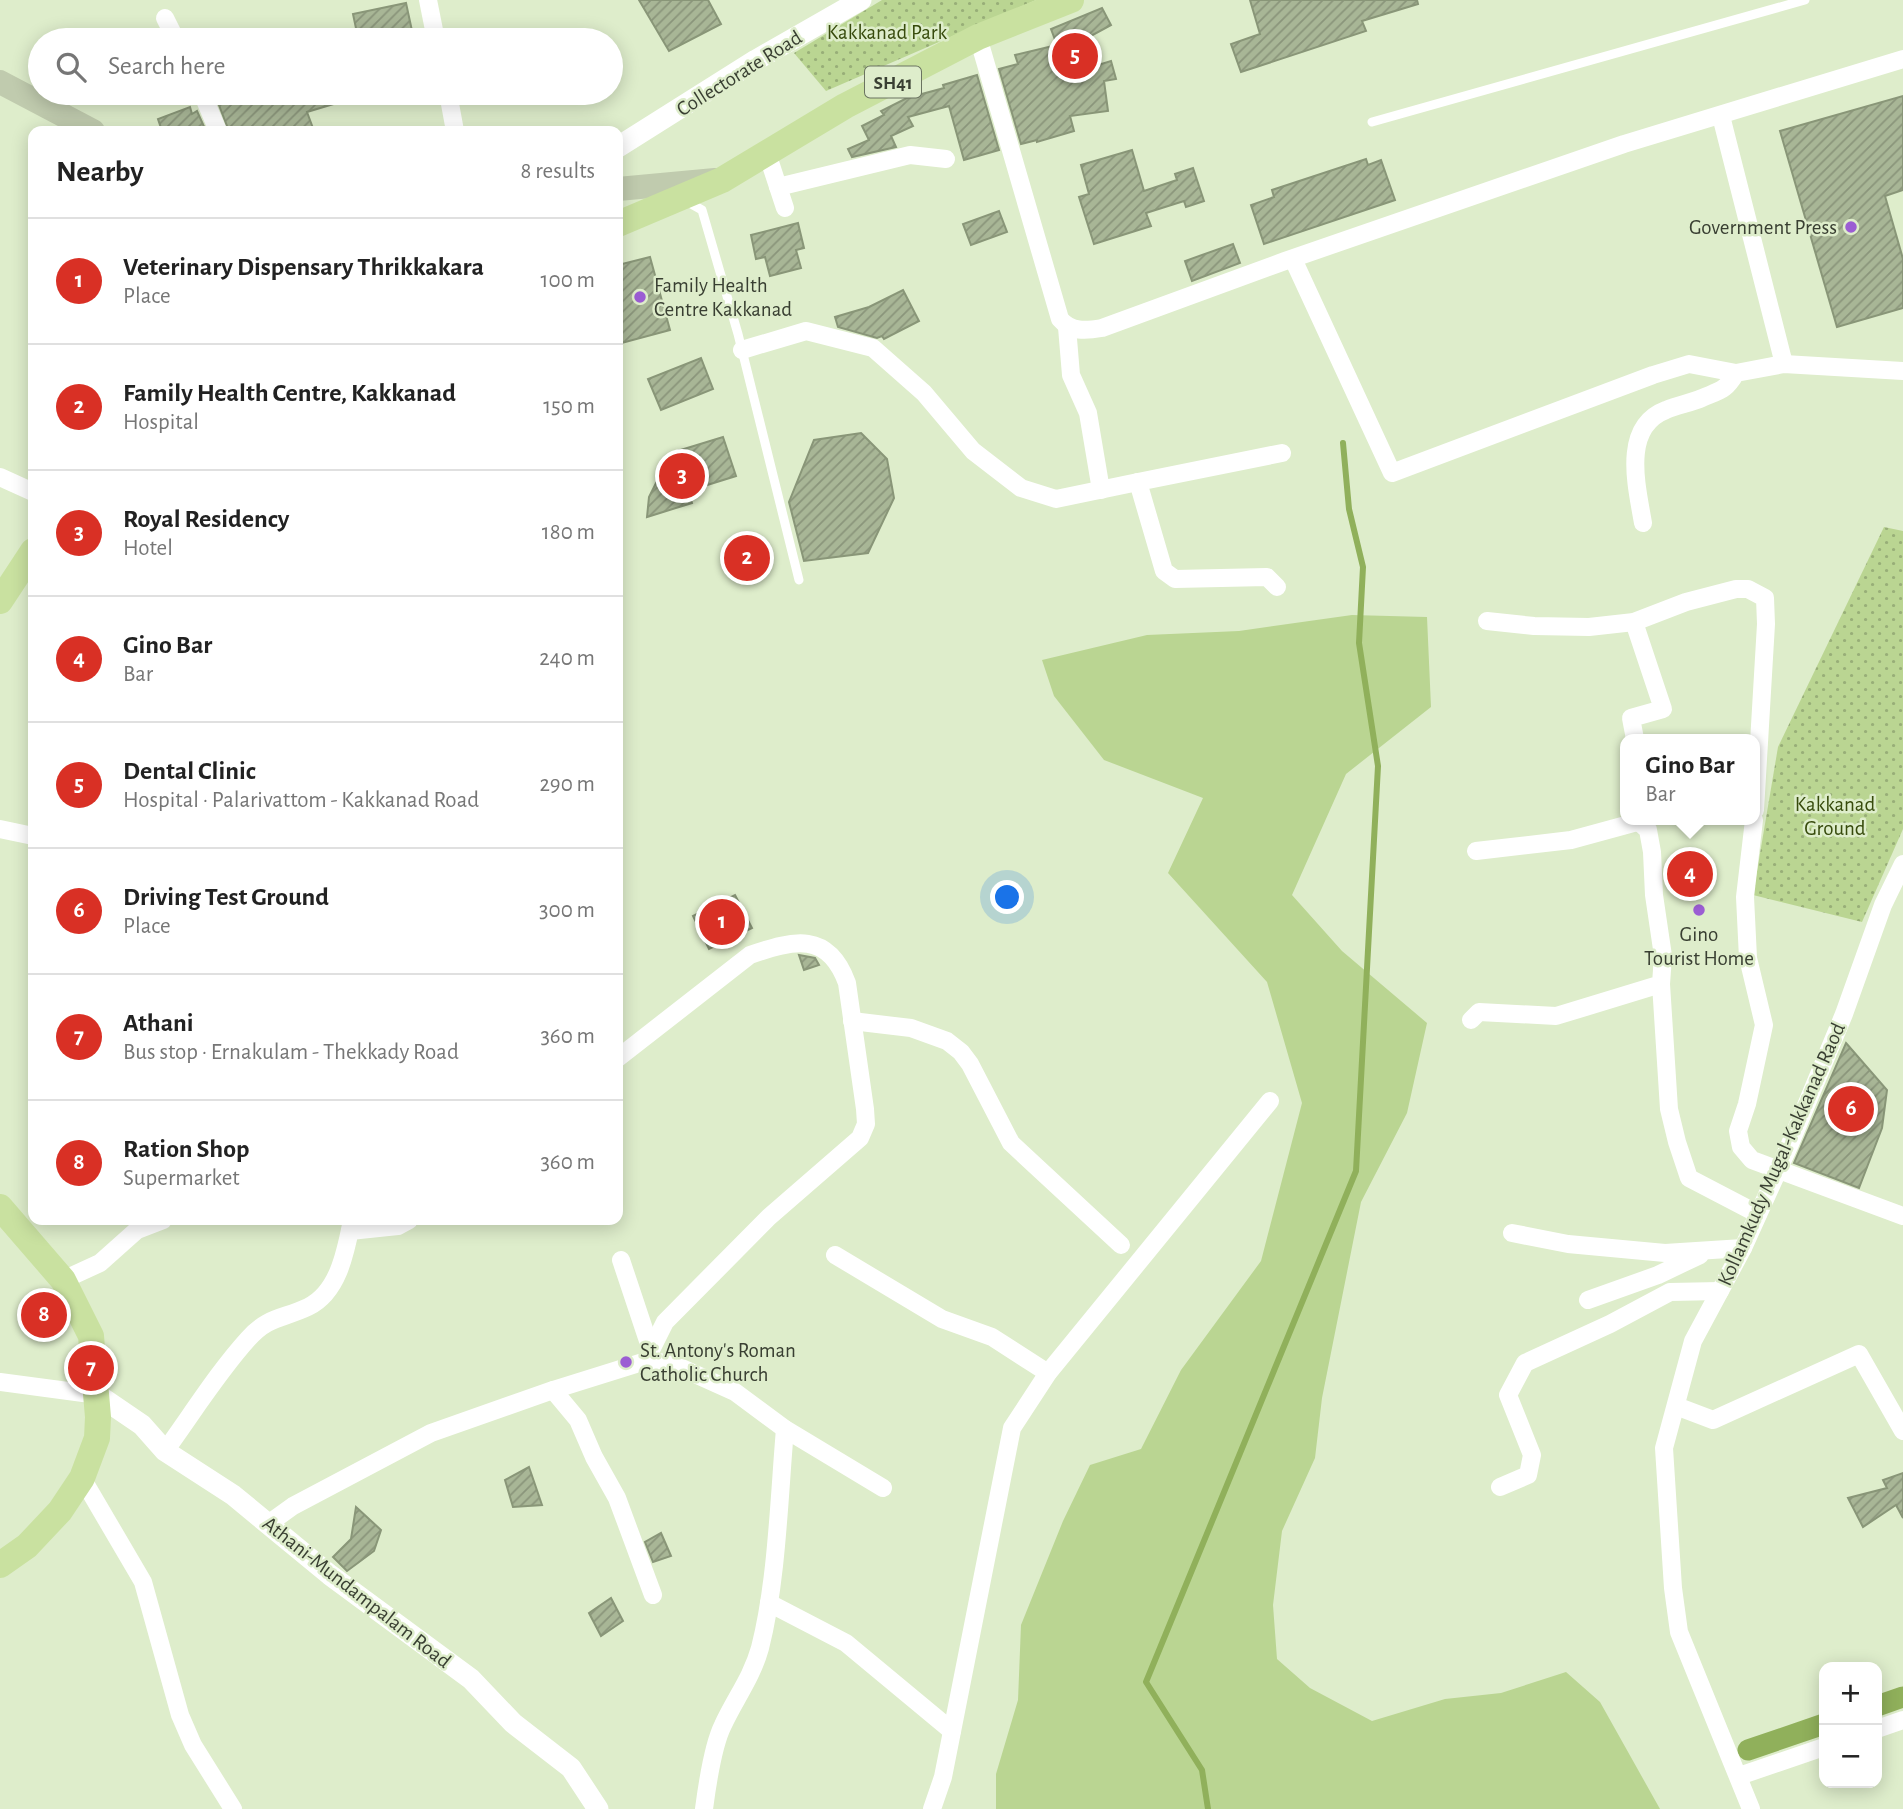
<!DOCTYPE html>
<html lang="en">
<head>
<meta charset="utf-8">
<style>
  body { margin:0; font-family:"Alegreya Sans",sans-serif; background:#f2f2f2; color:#222 }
  .controls { position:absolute; right:21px; bottom:21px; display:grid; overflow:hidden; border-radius:14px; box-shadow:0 4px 18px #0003 }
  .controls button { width:63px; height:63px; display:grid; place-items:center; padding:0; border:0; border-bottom:2px solid #e0e0e0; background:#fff; color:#222; font:35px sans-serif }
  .you { position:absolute; left:1008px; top:898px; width:24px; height:24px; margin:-18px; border:5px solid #fff; border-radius:50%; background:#1a73e8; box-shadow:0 0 0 10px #1a73e833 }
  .badge { display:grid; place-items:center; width:46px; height:46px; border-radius:50%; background:#d93025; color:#fff; font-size:23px; font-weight:700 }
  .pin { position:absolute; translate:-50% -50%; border:4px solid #fff; box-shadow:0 2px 7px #0006 }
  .popup { position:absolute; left:1620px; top:734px; width:140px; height:91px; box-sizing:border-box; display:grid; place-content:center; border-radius:14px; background:#fff; filter:drop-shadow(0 2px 5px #0005); font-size:23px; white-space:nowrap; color:#767676 }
  .popup b { font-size:26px; color:#222 }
  .popup::after { content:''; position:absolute; left:50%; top:100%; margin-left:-14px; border:14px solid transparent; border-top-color:#fff }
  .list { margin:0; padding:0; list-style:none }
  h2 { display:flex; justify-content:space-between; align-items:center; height:91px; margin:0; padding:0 28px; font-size:30px }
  h2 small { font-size:23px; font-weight:400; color:#767676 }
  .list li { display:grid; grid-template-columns:46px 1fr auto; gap:21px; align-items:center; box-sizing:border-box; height:126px; padding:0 28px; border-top:2px solid #e0e0e0 }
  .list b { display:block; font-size:26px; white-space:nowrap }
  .list p { margin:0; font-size:23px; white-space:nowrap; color:#767676 }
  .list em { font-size:23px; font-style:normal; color:#767676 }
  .icon { flex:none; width:38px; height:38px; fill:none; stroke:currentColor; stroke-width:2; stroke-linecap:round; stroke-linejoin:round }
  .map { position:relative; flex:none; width:1903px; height:1809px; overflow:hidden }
  .search { position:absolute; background:#fff; box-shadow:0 4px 18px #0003; left:28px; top:28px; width:595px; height:77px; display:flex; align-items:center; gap:18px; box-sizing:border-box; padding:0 24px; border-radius:38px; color:#767676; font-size:26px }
  .panel { position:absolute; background:#fff; box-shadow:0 4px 18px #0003; left:28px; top:126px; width:595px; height:1099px; border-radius:14px }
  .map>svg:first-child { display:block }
  .grass { fill:#bad592 }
  .park { fill:url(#park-dots) }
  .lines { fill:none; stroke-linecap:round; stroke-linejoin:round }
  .stream { stroke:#90b05b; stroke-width:6 }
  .canal { stroke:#90b05b; stroke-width:21 }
  .building { fill:url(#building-hatch); stroke:#899678; stroke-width:2 }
  .service { stroke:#fff; stroke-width:9 }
  .minor { stroke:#fff; stroke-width:18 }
  .tertiary { stroke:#fff; stroke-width:21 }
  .secondary { stroke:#c0cbae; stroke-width:24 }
  .primary { stroke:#c9e1a0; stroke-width:26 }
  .poi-dot { fill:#9b5dd3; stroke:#deedcb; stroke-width:2.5 }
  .labels { text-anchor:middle; stroke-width:5; stroke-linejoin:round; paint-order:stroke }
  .shield { fill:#deedcb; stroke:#6a7360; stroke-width:2 }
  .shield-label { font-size:19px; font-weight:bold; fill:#393f32 }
  .park-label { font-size:21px; fill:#374b0c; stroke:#deedcb }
  .street-label { font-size:21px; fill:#393f32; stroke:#deedcb }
  .poi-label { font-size:21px; fill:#393f32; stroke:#deedcb; text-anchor:start }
</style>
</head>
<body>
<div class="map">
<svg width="1903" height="1809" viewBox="0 0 1903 1809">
  <defs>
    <pattern id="park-dots" width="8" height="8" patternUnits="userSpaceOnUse" patternTransform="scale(1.75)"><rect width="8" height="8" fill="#bad592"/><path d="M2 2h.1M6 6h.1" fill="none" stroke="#98ae78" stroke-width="1.8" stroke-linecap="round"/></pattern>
    <pattern id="building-hatch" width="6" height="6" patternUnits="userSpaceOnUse" patternTransform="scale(1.75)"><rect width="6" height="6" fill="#a8b696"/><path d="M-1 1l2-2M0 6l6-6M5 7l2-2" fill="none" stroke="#8a957b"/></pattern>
  </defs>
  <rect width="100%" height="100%" fill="#deedcb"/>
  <path class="grass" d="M1352 615 1427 617 1431 707 1346 774 1292 895 1342 951 1427 1023 1407 1113 1361 1202 1322 1398 1315 1458 1282 1531 1273 1605 1277 1659 1310 1688 1372 1721 1445 1699 1501 1693 1566 1672 1600 1702 1660 1809H996V1774L1018 1700 1021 1625 1063 1521 1090 1465 1141 1449 1181 1370 1261 1261 1302 1103 1267 982 1168 873 1203 798 1104 760 1054 696 1042 660 1147 635 1239 631Z"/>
  <g class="park">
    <path d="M882 0H1036L826 91 794 53Z"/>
    <path d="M1884 527 1903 531V829L1862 922 1753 895 1778 747Z"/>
  </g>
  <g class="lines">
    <path class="stream" d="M1208 1809 1202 1770 1146 1682 1356 1171 1378 766 1359 643 1363 567 1349 509 1343 443"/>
    <g class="canal">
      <path d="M1877 1706 1903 1697"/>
      <path d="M1748 1750 1824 1724"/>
    </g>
  </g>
  <g class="building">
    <path d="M639 0H708L721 24 669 51Z"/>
    <path d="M1250 0H1417L1418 4 1362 21 1366 31 1241 72 1231 44 1260 34Z"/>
    <path d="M406 3 414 40H375L373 30 357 33 353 14Z"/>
    <path d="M1102 8 1111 25 1087 38 1095 66 1111 61 1116 79 1104 81 1108 111 1070 116 1074 131 1037 142V140L1021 144 999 69 1018 64 1015 55 1057 45 1051 29Z"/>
    <path d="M977 75 999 150 964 160 949 106 908 117 913 126 891 136 896 147 852 157 848 149 869 140 862 126 884 115 881 111 907 98 944 88 943 85Z"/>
    <path d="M231 93H357V97L307 112 314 131H229L217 100Z"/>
    <path d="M1903 96V190L1885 196 1903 259V308L1837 327 1780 131Z"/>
    <path d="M190 107 192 114 197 111 206 131H162L158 119Z"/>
    <path d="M1132 150 1144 191 1177 180 1175 174 1193 168 1204 201 1186 207 1184 201 1146 213 1151 226 1094 244 1079 197 1089 194 1081 165Z"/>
    <path d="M1366 159 1368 165 1381 160 1395 200 1264 244 1251 205 1274 197 1272 190Z"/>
    <path d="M999 211 1007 232 971 245 963 224Z"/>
    <path d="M798 223 804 248 796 250 801 268 770 276 765 257 756 259 751 235Z"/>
    <path d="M1233 244 1240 263 1192 281 1185 261Z"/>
    <path d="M650 257 670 330 618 344V265Z"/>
    <path d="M903 290 919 321 884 339 882 336 877 338 838 327 835 317 869 307Z"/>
    <path d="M701 358 713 389 661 410 648 379Z"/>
    <path d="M861 433 887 459 894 498 868 553 804 561 789 502 814 440Z"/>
    <path d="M723 437 736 476 688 491 692 503 647 517 649 497 661 473 676 468 671 453Z"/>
    <path d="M735 895 752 928 709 949 693 916Z"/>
    <path d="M799 955 815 958 819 965 804 970Z"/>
    <path d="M1846 1043 1887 1090 1882 1128 1859 1188 1794 1163Z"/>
    <path d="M48 1302 55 1323 41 1328 33 1307Z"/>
    <path d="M529 1467 542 1505 513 1507 505 1480Z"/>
    <path d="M1903 1473V1518L1896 1505 1863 1527 1848 1498 1887 1488 1883 1480Z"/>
    <path d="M356 1507 381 1530 374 1551 347 1571 333 1557 351 1539Z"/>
    <path d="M661 1533 671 1556 653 1562 645 1542Z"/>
    <path d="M611 1598 623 1621 601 1636 589 1613Z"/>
  </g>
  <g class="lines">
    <g class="service">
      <path d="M1372 122 1805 0"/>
      <path d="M686 201 702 210 738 334 799 580"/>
    </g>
    <g class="minor">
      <path d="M428 0 436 40"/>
      <path d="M165 18 176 40"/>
      <path d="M978 37 1060 319C1071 332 1085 331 1102 328L1285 261 1624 144 1903 59"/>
      <path d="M202 93 218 131"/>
      <path d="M448 93 455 131"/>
      <path d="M1721 116 1784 364"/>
      <path d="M767 153 785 208"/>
      <path d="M778 187 910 155 946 159"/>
      <path d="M1293 259 1392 473 1653 375 1689 364 1736 373"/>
      <path d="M1067 327 1071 375 1088 413 1101 490"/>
      <path d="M742 350 806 331 873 348 924 393 973 451 1021 488 1056 499 1138 482"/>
      <path d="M0 477 33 492"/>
      <path d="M1643 523C1637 487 1621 427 1666 410 1678 405 1691 403 1702 398 1721 390 1725 391 1736 373L1784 364 1903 371"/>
      <path d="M1277 587 1267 577 1175 579 1164 571 1138 482 1282 453"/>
      <path d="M1487 621 1534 626 1589 627 1634 622 1686 602 1736 589H1748L1765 598 1766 624 1755 810"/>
      <path d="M1634 622 1663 709 1631 718 1635 739"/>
      <path d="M1754 820 1745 897 1748 958 1764 1025 1747 1104 1738 1131 1741 1147 1752 1160 1903 1216"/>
      <path d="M0 829 33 836"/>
      <path d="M1476 851 1571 840 1637 822"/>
      <path d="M1661 984 1669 1109 1677 1142 1689 1178 1758 1214"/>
      <path d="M1471 1020 1479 1012 1556 1016 1661 984 1663 956 1654 895 1652 852 1648 830 1637 820"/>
      <path d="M852 1021 911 1028 947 1041 961 1052 970 1064 1011 1143 1121 1245"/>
      <path d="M618 1058 750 955C794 940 828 931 847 983L865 1109 866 1124 860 1138 769 1217 665 1322 651 1350 649 1360"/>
      <path d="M350 1231 398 1226 409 1220"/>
      <path d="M1512 1233 1568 1244 1665 1253 1743 1248"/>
      <path d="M835 1255 942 1319 992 1337 1048 1373"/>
      <path d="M621 1260 651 1350"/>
      <path d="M63 1280 100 1263 137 1230 163 1220"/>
      <path d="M1588 1300 1658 1275 1700 1255"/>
      <path d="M0 1382 98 1395"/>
      <path d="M553 1390 649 1360 675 1365 735 1392 785 1429 883 1488"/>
      <path d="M1676 1406 1713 1420 1859 1354 1903 1431"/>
      <path d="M165 1451C192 1414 218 1372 248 1339 268 1316 283 1319 308 1307 339 1292 346 1250 352 1220"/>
      <path d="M82 1478 143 1582 180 1715 193 1745 233 1809"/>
      <path d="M1500 1487 1528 1475 1532 1455 1508 1395 1525 1363 1610 1324 1670 1292 1720 1291"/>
      <path d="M268 1524 293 1506 431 1433 553 1390 578 1420 594 1457 617 1498 653 1595"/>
      <path d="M769 1603 846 1643 952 1731"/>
      <path d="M1877 1729 1903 1720"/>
      <path d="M1739 1776 1824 1747"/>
      <path d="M704 1809C707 1786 713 1745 723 1725 735 1699 752 1677 760 1648 777 1581 779 1498 785 1429"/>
      <path d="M932 1809 943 1777 1012 1428 1048 1373 1270 1101"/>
      <path d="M1751 1809 1679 1632 1673 1588 1664 1448 1693 1341 1743 1248 1790 1144 1844 1014 1883 905 1903 864"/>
    </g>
    <g class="tertiary">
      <path d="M618 147 756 60 861 0"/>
      <path d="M98 1395 142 1425 165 1451 233 1495 330 1575 471 1679 513 1723 571 1768 598 1809"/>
    </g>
    <g class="secondary">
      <path d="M0 82 93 131"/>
      <path d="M618 189 715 180"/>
    </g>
    <g class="primary">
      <path d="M618 224 722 180 845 106 978 37 1071 0"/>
      <path d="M0 601 33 551"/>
      <path d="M0 1207 63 1280 91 1336 98 1417 97 1438 82 1478 60 1511 27 1546 0 1565"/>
    </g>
  </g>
  <g class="poi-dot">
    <circle cx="1851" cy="227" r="7"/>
    <circle cx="640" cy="297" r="7"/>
    <circle cx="1699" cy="910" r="7"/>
    <circle cx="626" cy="1362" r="7"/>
  </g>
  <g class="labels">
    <rect class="shield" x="865" y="66.5" width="56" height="31" rx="5"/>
    <g class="shield-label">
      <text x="893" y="89">SH41</text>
    </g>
    <g class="park-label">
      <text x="887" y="39">Kakkanad Park</text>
      <text x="1835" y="811">Kakkanad<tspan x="1835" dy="24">Ground</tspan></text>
    </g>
    <g class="street-label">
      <text transform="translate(739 73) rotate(-32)" y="7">Collectorate Road</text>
      <text transform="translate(1781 1154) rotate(-66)" y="7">Kollamkudy Mugal-Kakkanad Raod</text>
      <text transform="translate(357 1592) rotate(38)" y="7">Athani-Mundampalam Road</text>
    </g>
    <g class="poi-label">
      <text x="1837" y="234" text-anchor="end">Government Press</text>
      <text x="654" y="292">Family Health<tspan x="654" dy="24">Centre Kakkanad</tspan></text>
      <text x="1699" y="941" text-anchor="middle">Gino<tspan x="1699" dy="24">Tourist Home</tspan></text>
      <text x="640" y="1357">St. Antony's Roman<tspan x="640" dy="24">Catholic Church</tspan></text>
    </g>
  </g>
</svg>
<div class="controls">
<button>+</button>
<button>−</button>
</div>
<div class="you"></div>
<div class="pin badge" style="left:722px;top:922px">1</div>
<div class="pin badge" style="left:747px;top:558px">2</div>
<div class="pin badge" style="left:682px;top:476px">3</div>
<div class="pin badge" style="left:1690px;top:874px">4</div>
<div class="popup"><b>Gino Bar</b>Bar</div>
<div class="pin badge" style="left:1075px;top:56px">5</div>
<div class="pin badge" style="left:1851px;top:1109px">6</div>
<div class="pin badge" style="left:91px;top:1368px">7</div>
<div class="pin badge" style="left:44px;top:1315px">8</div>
<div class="search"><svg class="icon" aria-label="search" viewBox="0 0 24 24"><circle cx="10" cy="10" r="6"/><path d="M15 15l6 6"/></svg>Search here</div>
<section class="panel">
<h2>Nearby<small>8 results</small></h2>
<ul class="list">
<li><span class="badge">1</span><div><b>Veterinary Dispensary Thrikkakara</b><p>Place</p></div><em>100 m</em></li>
<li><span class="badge">2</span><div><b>Family Health Centre, Kakkanad</b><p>Hospital</p></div><em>150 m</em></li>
<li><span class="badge">3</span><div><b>Royal Residency</b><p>Hotel</p></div><em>180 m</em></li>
<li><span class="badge">4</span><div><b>Gino Bar</b><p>Bar</p></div><em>240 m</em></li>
<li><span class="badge">5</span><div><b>Dental Clinic</b><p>Hospital · Palarivattom - Kakkanad Road</p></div><em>290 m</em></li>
<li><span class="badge">6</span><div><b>Driving Test Ground</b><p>Place</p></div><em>300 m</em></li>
<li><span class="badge">7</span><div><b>Athani</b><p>Bus stop · Ernakulam - Thekkady Road</p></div><em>360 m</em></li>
<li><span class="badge">8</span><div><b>Ration Shop</b><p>Supermarket</p></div><em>360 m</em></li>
</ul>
</section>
</div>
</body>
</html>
